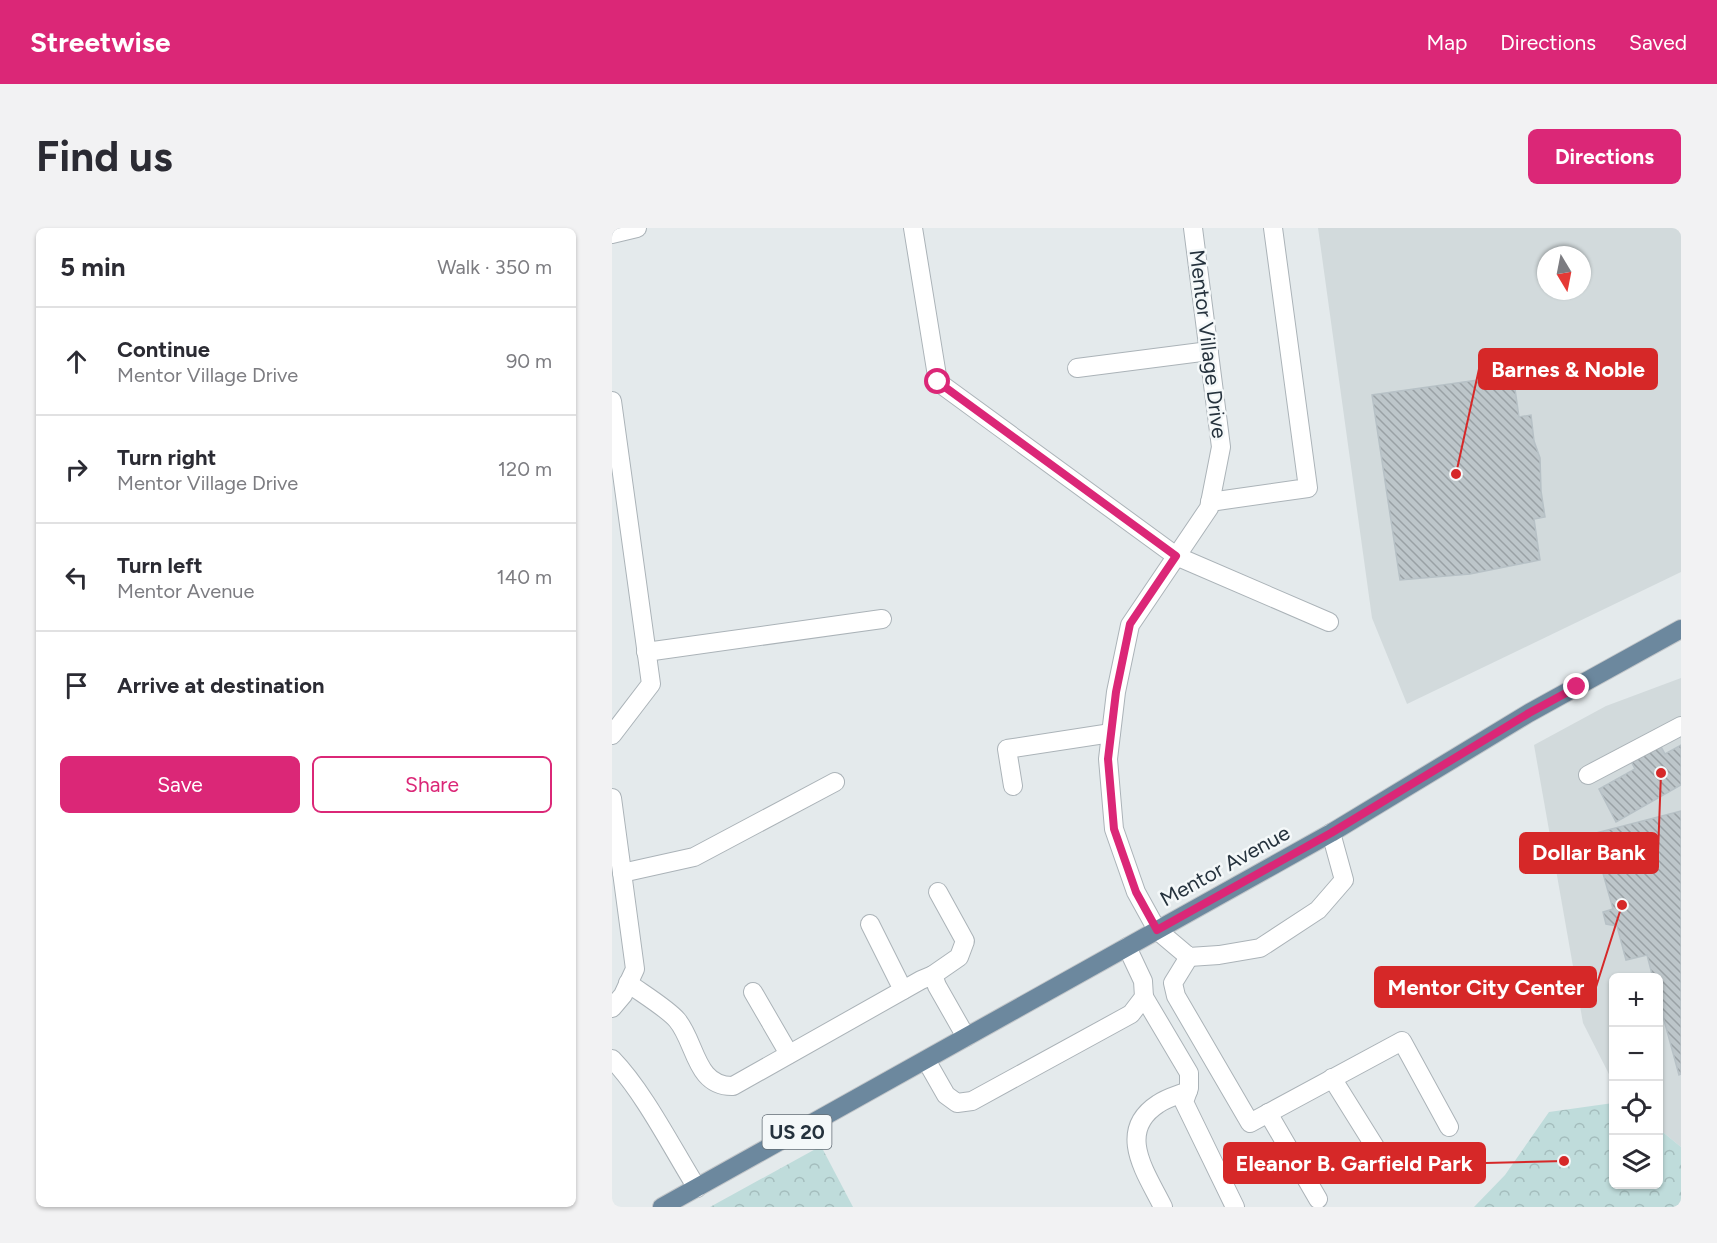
<!DOCTYPE html>
<html lang="en">
<head>
<meta charset="utf-8">
<style>
  body { margin:0; font-family:Figtree,sans-serif; background:#f2f2f3; color:#2b2b33 }
  .controls { position:absolute; right:18px; bottom:18px; display:grid; overflow:hidden; border-radius:9px; box-shadow:0 2px 4px #0004 }
  .controls button { width:54px; height:54px; display:grid; place-items:center; padding:0; border:0; border-bottom:2px solid #e1e1e2; background:#fff; color:#2b2b33; font:30px sans-serif }
  .compass { position:absolute; left:925px; top:18px; width:54px; height:54px; border-radius:50%; background:#fff; box-shadow:0 2px 4px #0004; rotate:170deg }
  .stop { position:absolute; width:18px; height:18px; margin:-14px; border:4px solid #db2777; border-radius:50%; background:#fff }
  .stop.end { background:#db2777; border-color:#fff; box-shadow:0 2px 6px #0008 }
  .list { margin:0; padding:0; list-style:none }
  h2 { display:flex; justify-content:space-between; align-items:center; height:78px; margin:0; padding:0 24px; font-size:26px }
  h2 small { font-size:20px; font-weight:400; color:#7c7c81 }
  .list li { display:grid; grid-template-columns:39px 1fr auto; gap:18px; align-items:center; box-sizing:border-box; height:108px; padding:0 24px; border-top:2px solid #e1e1e2 }
  .list b { display:block; font-size:22px; white-space:nowrap }
  .list p { margin:0; font-size:20px; white-space:nowrap; color:#7c7c81 }
  .list em { font-size:20px; font-style:normal; color:#7c7c81 }
  .actions { display:flex; gap:12px; padding:18px 24px }
  .actions a { flex:1; padding:14px 0; border:2px solid #db2777; border-radius:9px; text-align:center; font-size:21px; color:#db2777 }
  .actions .main { background:#db2777; color:#fff }
  .icon { flex:none; width:33px; height:33px; fill:none; stroke:currentColor; stroke-width:2; stroke-linecap:round; stroke-linejoin:round }
  .map { position:relative; flex:none; width:1069px; height:979px; overflow:hidden; border-radius:9px }
  header { display:flex; align-items:center; gap:36px; box-sizing:border-box; height:84px; padding:0 30px; background:#db2777; color:#fff }
  header strong { font-size:28px }
  nav { display:flex; gap:33px; margin-inline-start:auto; font-size:21px }
  .intro { display:flex; align-items:center; justify-content:space-between; box-sizing:border-box; height:144px; padding:0 36px }
  h1 { margin:0; font-size:42px }
  .button { padding:15px 27px; border-radius:9px; background:#db2777; color:#fff; font-size:21px; font-weight:700 }
  main { display:flex; gap:36px; padding:0 36px }
  aside { flex:1; background:#fff; border-radius:9px; box-shadow:0 2px 4px #0004 }
  .map>svg:first-child { display:block }
  .built { fill:#d2dadc; fill-rule:evenodd }
  .forest { fill:url(#forest-crowns) }
  .building { fill:url(#building-back-hatch); stroke:#b7c1c6; stroke-width:1.5 }
  .lines { fill:none; stroke-linecap:round; stroke-linejoin:round }
  .minor-casing { stroke:#abb3b8; stroke-width:20 }
  .major-casing { stroke:#c2c6c9; stroke-width:20 }
  .minor { stroke:#fff; stroke-width:18 }
  .major { stroke:#6c889e; stroke-width:18 }
  .route { stroke:#db2777; stroke-width:8 }
  .labels { text-anchor:middle; stroke-width:5; stroke-linejoin:round; paint-order:stroke }
  .shield { fill:#f4f8f9; stroke:#636d75; stroke-width:1.5 }
  .shield-label { font-size:20px; font-weight:bold; fill:#25323d }
  .street-label { font-size:21px; fill:#25323d; stroke:#f4f8f9 }
  .leader { fill:none; stroke:#d62828; stroke-width:2 }
  .callout-dot { fill:#d62828; stroke:#f4f8f9; stroke-width:2 }
  .callout { fill:#d62828; stroke:#d62828; stroke-width:2 }
  .callout-label { font-size:22px; text-anchor:middle; font-weight:bold; fill:#fff }
</style>
</head>
<body>
<header>
<strong>Streetwise</strong>
<nav><a>Map</a><a>Directions</a><a>Saved</a></nav>
</header>
<div class="intro"><h1>Find us</h1><a class="button">Directions</a></div>
<main>
<aside>
<h2>5 min<small>Walk · 350 m</small></h2>
<ul class="list">
<li><svg class="icon" aria-label="ahead" viewBox="0 0 24 24"><path d="M12 20V5M6 11l6-6 6 6"/></svg><div><b>Continue</b><p>Mentor Village Drive</p></div><em>90 m</em></li>
<li><svg class="icon" aria-label="right" viewBox="0 0 24 24"><path d="M7 20v-9h11M14 6l5 5-5 5"/></svg><div><b>Turn right</b><p>Mentor Village Drive</p></div><em>120 m</em></li>
<li><svg class="icon" aria-label="left" viewBox="0 0 24 24"><path d="M17 20v-9H6M10 6l-5 5 5 5"/></svg><div><b>Turn left</b><p>Mentor Avenue</p></div><em>140 m</em></li>
<li><svg class="icon" aria-label="arrive" viewBox="0 0 24 24"><path d="M6 21V4h12l-3 4 3 4H6"/></svg><div><b>Arrive at destination</b></div></li>
</ul>
<div class="actions"><a class="main">Save</a><a>Share</a></div>
</aside>
<div class="map">
<svg width="1069" height="979" viewBox="0 0 1069 979">
  <defs>
    <pattern id="forest-crowns" width="20" height="18" patternUnits="userSpaceOnUse" patternTransform="scale(1.5)"><rect width="20" height="18" fill="#bfdcdb"/><path d="M2 6a3 3 0 1 1 6 0M12 15a3 3 0 1 1 6 0" fill="none" stroke="#a4bdbd"/></pattern>
    <pattern id="building-back-hatch" width="6" height="6" patternUnits="userSpaceOnUse" patternTransform="scale(1.5)"><rect width="6" height="6" fill="#bdc6ca"/><path d="M-1 5l2 2M0 0l6 6M5-1l2 2" fill="none" stroke="#99a1a5"/></pattern>
  </defs>
  <rect width="100%" height="100%" fill="#e4eaec"/>
  <g class="built">
    <path d="M706 0H1069V344L795 476 760 390ZM934 27H970V63H934Z"/>
    <path d="M1069 450V919L1047 901 1046 750H1002L1001 854 971 795 922 517 994 478Z"/>
  </g>
  <g class="forest">
    <path d="M1001 875 1002 956H1046L1047 901 1069 919V979H862L893 947 937 884Z"/>
    <path d="M209 918 241 979H98Z"/>
  </g>
  <g class="building">
    <path d="M901 147 907 189 919 187 922 213 928 230 929 263 933 289 922 291 928 332 858 346 788 352 760 167Z"/>
    <path d="M1041 504 1053 526 1069 517V557L1004 594 987 561 1023 541 1012 519Z"/>
    <path d="M1069 583V846L1067 847 1046 770V750H1041L1035 727 1014 732 1005 698 994 696 991 684 1001 681 980 606Z"/>
  </g>
  <g class="lines">
    <defs>
      <g id="minor">
        <path d="M301 0 326 154 564 328 717 394"/>
        <path d="M581 0 609 219 597 280 518 397 504 464 496 531 502 601 524 664 545 702 577 729 607 727 648 720 706 682 732 652 719 605"/>
        <path d="M0 6 25 0"/>
        <path d="M465 140 597 123"/>
        <path d="M0 173 39 456 0 507"/>
        <path d="M598 274 696 260 661 0"/>
        <path d="M34 424 270 391"/>
        <path d="M976 547 1069 498"/>
        <path d="M401 558 395 521 499 505"/>
        <path d="M0 570 23 741 11 767 0 780"/>
        <path d="M10 645 82 629 223 554"/>
        <path d="M258 696 291 762"/>
        <path d="M577 729 561 755 564 768 638 895 790 813 837 899"/>
        <path d="M321 747 347 729 353 713 326 664"/>
        <path d="M16 755C28 764 56 781 65 792 84 814 83 859 121 858L309 752 321 747 325 758 354 809"/>
        <path d="M141 764 177 826"/>
        <path d="M532 769 577 845V860L572 874 623 979"/>
        <path d="M0 831C32 864 60 920 85 960"/>
        <path d="M314 832 334 867 345 875 360 873 519 786 532 769 531 753 515 719"/>
        <path d="M720 850 775 938"/>
        <path d="M656 885 706 971"/>
        <path d="M551 979C535 946 503 904 546 876 554 870 566 867 576 863"/>
      </g>
      <path id="major" d="M50 979 719 605 917 485 1069 401"/>
    </defs>
    <use href="#minor" class="minor-casing"/>
    <use href="#major" class="major-casing"/>
    <use href="#minor" class="minor"/>
    <use href="#major" class="major"/>
  </g>
  <g class="lines">
    <path class="route" d="M326 154 564 328 518 396 504 464 496 531 502 601 524 664 545 702 719 605 917 485 965 459"/>
  </g>
  <g class="labels">
    <rect class="shield" x="150.5" y="887" width="69" height="34" rx="4.5"/>
    <g class="shield-label">
      <text x="185" y="911">US 20</text>
    </g>
    <g class="street-label">
      <text transform="translate(596 116) rotate(83)" y="7">Mentor Village Drive</text>
      <text transform="translate(613 638) rotate(-29)" y="7">Mentor Avenue</text>
    </g>
  </g>
  <path class="leader" d="M844 246L867 141M1049 545L1046 625M1010 677L984 759M952 933L873 935"/>
  <g class="callout-dot">
    <circle cx="844" cy="246" r="6"/>
    <circle cx="1049" cy="545" r="6"/>
    <circle cx="1010" cy="677" r="6"/>
    <circle cx="952" cy="933" r="6"/>
  </g>
  <g class="callout">
    <rect x="867" y="121" width="178" height="40" rx="6"/>
    <rect x="908" y="605" width="138" height="40" rx="6"/>
    <rect x="763" y="739" width="221" height="40" rx="6"/>
    <rect x="612" y="915" width="261" height="40" rx="6"/>
  </g>
  <g class="callout-label">
    <text x="956" y="149">Barnes &amp; Noble</text>
    <text x="977" y="632">Dollar Bank</text>
    <text x="874" y="767">Mentor City Center</text>
    <text x="742" y="943">Eleanor B. Garfield Park</text>
  </g>
</svg>
<div class="controls">
<button>+</button>
<button>−</button>
<button><svg class="icon" aria-label="locate" viewBox="0 0 24 24"><circle cx="12" cy="12" r="6"/><path d="M12 2v4M12 18v4M2 12h4M18 12h4"/></svg></button>
<button><svg class="icon" aria-label="layers" viewBox="0 0 24 24"><path d="M12 4l9 5-9 5-9-5zM3 14l9 5 9-5"/></svg></button>
</div>
<svg class="compass" viewBox="-18 -18 36 36"><path d="M0-13l5 13h-10z" fill="#e53935"/><path d="M0 13l5-13h-10z" fill="#7c7c81"/></svg>
<div class="stop" style="left:326px;top:154px"></div>
<div class="stop end" style="left:965px;top:459px"></div>
</div>
</main>
</body>
</html>
